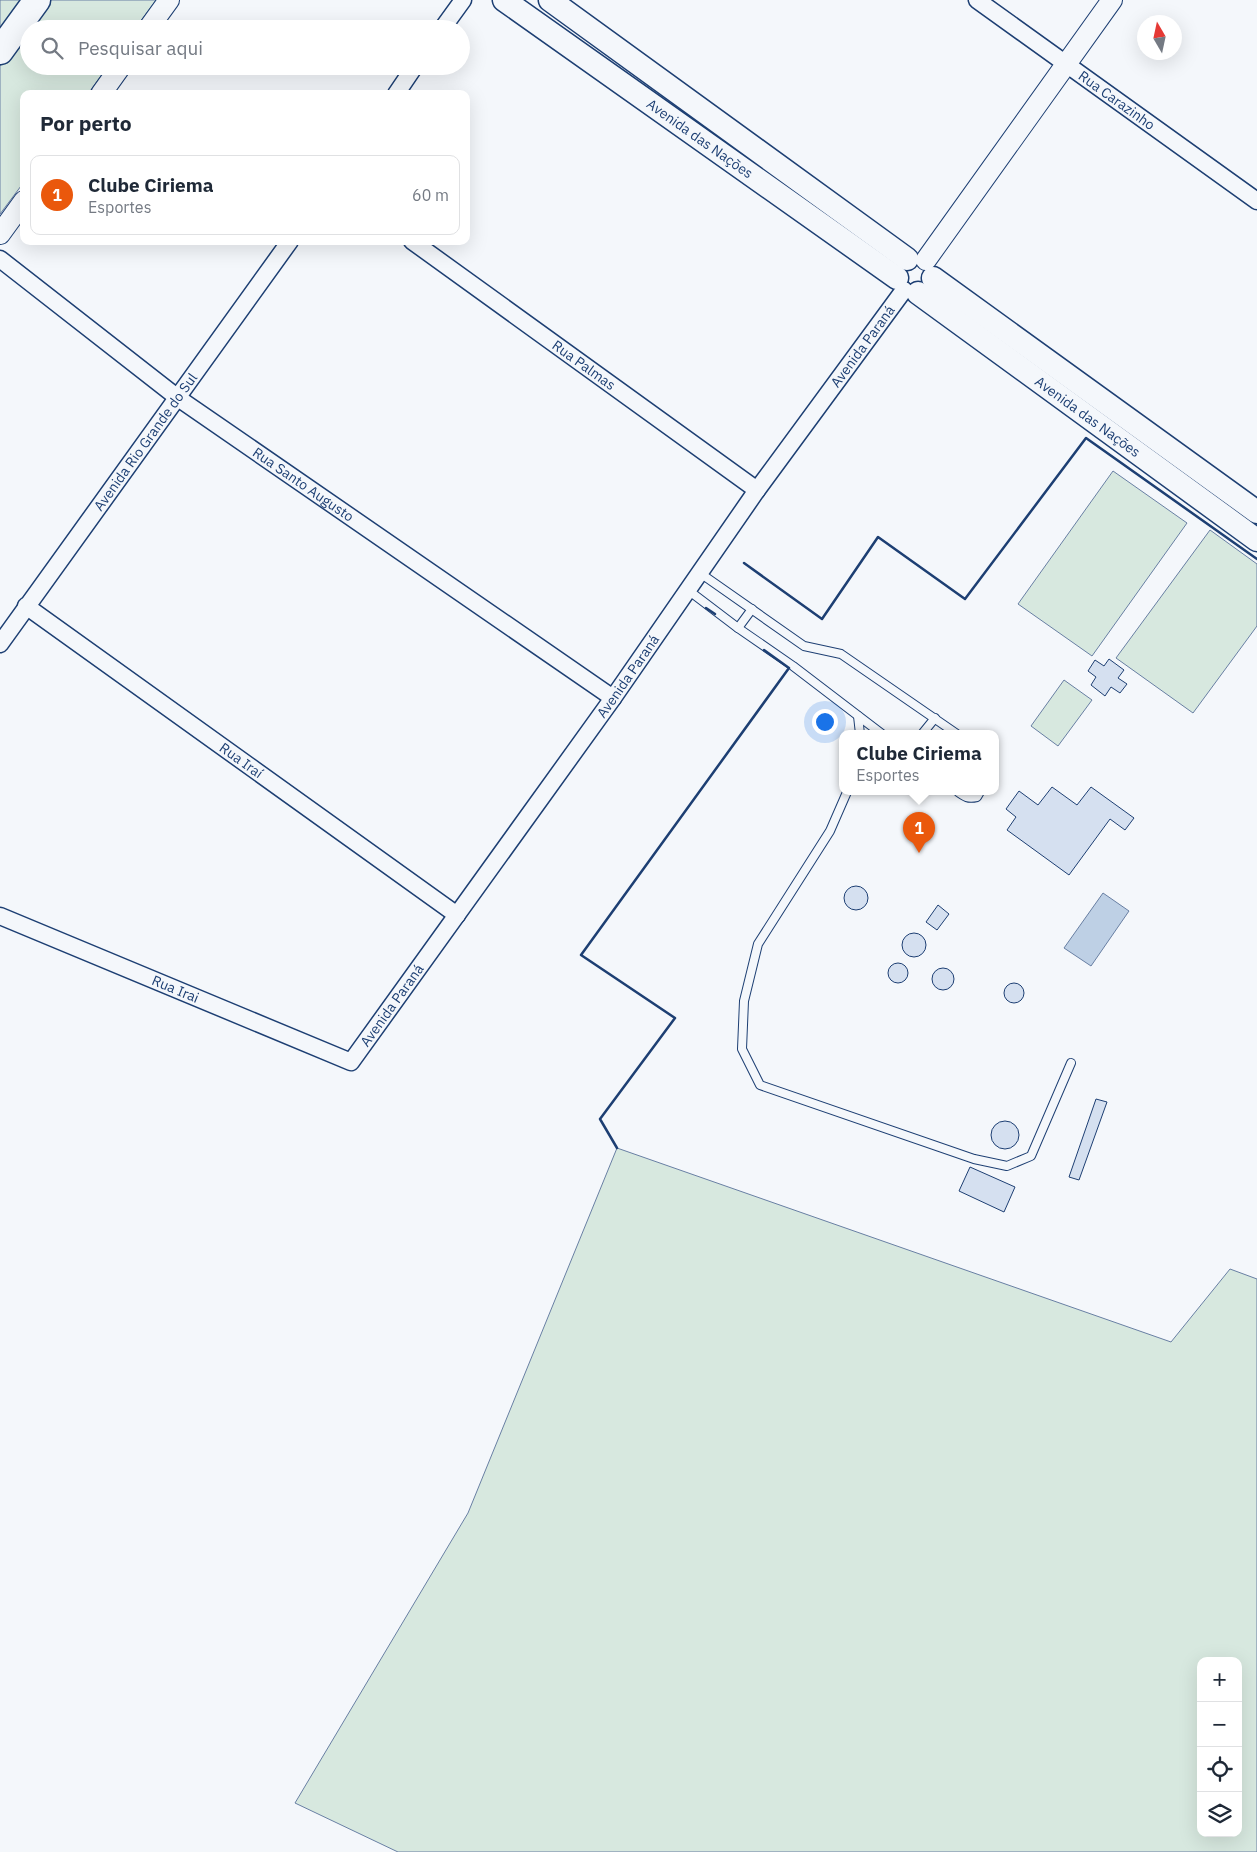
<!DOCTYPE html>
<html lang="pt">
<head>
<meta charset="utf-8">
<style>
  body { margin:0; font-family:"IBM Plex Sans",sans-serif; background:#f6f6f7; color:#1f2937 }
  .controls { position:absolute; right:15px; bottom:15px; display:grid; overflow:hidden; border-radius:10px; box-shadow:0 5px 20px #0002 }
  .controls button { width:45px; height:45px; display:grid; place-items:center; padding:0; border:0; border-bottom:1px solid #e0e1e3; background:#fff; color:#1f2937; font:25px sans-serif }
  .compass { position:absolute; left:1137px; top:15px; width:45px; height:45px; border-radius:50%; background:#fff; box-shadow:0 5px 20px #0002; rotate:351deg }
  .you { position:absolute; left:824px; top:721px; width:18px; height:18px; margin:-12px; border:4px solid #fff; border-radius:50%; background:#1a73e8; box-shadow:0 0 0 8px #1a73e833 }
  .badge { display:grid; place-items:center; width:32px; height:32px; border-radius:50%; background:#ea580c; color:#fff; font-size:16px; font-weight:700 }
  .pin { position:absolute; translate:-50% -41px; filter:drop-shadow(0 1px 2px #0008) }
  .pin::after { content:''; position:absolute; top:26px; width:18px; height:15px; background:inherit; clip-path:polygon(0 0,100% 0,50% 100%) }
  .popup { position:absolute; left:839px; top:730px; width:160px; height:65px; box-sizing:border-box; display:grid; place-content:center; border-radius:10px; background:#fff; filter:drop-shadow(0 1px 4px #0005); font-size:16px; white-space:nowrap; color:#747a83 }
  .popup b { font-size:19px; color:#1f2937 }
  .popup::after { content:''; position:absolute; left:50%; top:100%; margin-left:-10px; border:10px solid transparent; border-top-color:#fff }
  .list { margin:0; padding:0; list-style:none }
  h2 { display:flex; justify-content:space-between; align-items:center; height:65px; margin:0; padding:0 20px; font-size:21px }
  h2 small { font-size:16px; font-weight:400; color:#747a83 }
  .list li { display:grid; grid-template-columns:32px 1fr auto; gap:15px; align-items:center; box-sizing:border-box; height:80px; margin:0 10px 10px; padding:0 10px; border:1px solid #e0e1e3; border-radius:10px }
  .list b { display:block; font-size:19px; white-space:nowrap }
  .list p { margin:0; font-size:16px; white-space:nowrap; color:#747a83 }
  .list em { font-size:16px; font-style:normal; color:#747a83 }
  .icon { flex:none; width:28px; height:28px; fill:none; stroke:currentColor; stroke-width:2; stroke-linecap:round; stroke-linejoin:round }
  .map { position:relative; flex:none; width:1257px; height:1852px; overflow:hidden }
  .search { position:absolute; background:#fff; box-shadow:0 5px 20px #0002; left:20px; top:20px; width:450px; height:55px; display:flex; align-items:center; gap:12px; box-sizing:border-box; padding:0 18px; border-radius:28px; color:#747a83; font-size:19px }
  .panel { position:absolute; background:#fff; box-shadow:0 5px 20px #0002; left:20px; top:90px; width:450px; height:155px; border-radius:10px }
  .map>svg:first-child { display:block }
  .green { fill:#d7e8df; stroke:#687fa3; fill-rule:evenodd }
  .water { fill:#bed0e5; stroke:#687fa3 }
  .building { fill:#d5e0f0; stroke:#1d3f73 }
  .lines { fill:none; stroke-linecap:round; stroke-linejoin:round }
  .service-casing { stroke:#1d3f73; stroke-width:10 }
  .minor-casing { stroke:#1d3f73; stroke-width:19 }
  .tertiary-casing { stroke:#1d3f73; stroke-width:22 }
  .secondary-casing { stroke:#1d3f73; stroke-width:25 }
  .trunk-casing { stroke:#1d3f73; stroke-width:29 }
  .service { stroke:#f4f7fb; stroke-width:8 }
  .minor { stroke:#f4f7fb; stroke-width:16 }
  .tertiary { stroke:#f4f7fb; stroke-width:20 }
  .secondary { stroke:#f4f7fb; stroke-width:22 }
  .trunk { stroke:#f4f7fb; stroke-width:26 }
  .wall { stroke:#1d3f73; stroke-width:2.5 }
  .labels { text-anchor:middle; stroke-width:4; stroke-linejoin:round; paint-order:stroke }
  .street-label { font-size:14px; fill:#1d3f73; stroke:#f4f7fb }
</style>
</head>
<body>
<div class="map">
<svg width="1257" height="1852" viewBox="0 0 1257 1852">
  <rect width="100%" height="100%" fill="#f4f7fb"/>
  <g class="green">
    <path d="M0 0H21L0 29Z"/>
    <path d="M49 0H156L135 29H29V66H108L88 94H24V182L0 214V66Z"/>
    <path d="M1113 471 1187 523 1092 656 1018 604Z"/>
    <path d="M1210 530 1257 564V626L1193 713 1116 658Z"/>
    <path d="M1064 680 1092 700 1058 746 1031 726Z"/>
    <path d="M617 1148 1171 1342 1230 1269 1257 1279V1852H398L295 1803 468 1513ZM1201 1661H1238V1833H1201Z"/>
  </g>
  <path class="water" d="M1103 893 1129 911 1091 966 1064 948Z"/>
  <g class="building">
    <path d="M1109 659 1124 670 1118 678 1127 684 1120 693 1111 687 1105 696 1091 685 1096 677 1088 671 1095 660 1104 666Z"/>
    <path d="M1052 787 1077 805 1091 787 1134 818 1125 830 1110 819 1069 875 1007 830 1016 817 1006 809 1019 791 1038 805Z"/>
    <circle cx="856" cy="898" r="12"/>
    <path d="M938 905 949 914 937 930 926 922Z"/>
    <circle cx="914" cy="945" r="12"/>
    <circle cx="898" cy="973" r="10"/>
    <circle cx="943" cy="979" r="11"/>
    <circle cx="1014" cy="993" r="10"/>
    <path d="M1096 1099 1107 1102 1079 1180 1069 1177Z"/>
    <circle cx="1005" cy="1135" r="14"/>
    <path d="M970 1167 1015 1187 1004 1212 959 1191Z"/>
  </g>
  <g class="lines">
    <defs>
      <g id="service">
        <path d="M700 573 804 646 841 654 957 734"/>
        <path d="M688 590 738 628 793 666 882 734"/>
        <path d="M738 628 752 609"/>
        <path d="M858 716 860 734"/>
        <path d="M922 734 935 718"/>
        <path d="M847 792 830 831 758 944 744 1001 742 1049 760 1085 974 1159 1007 1166 1031 1156 1071 1063"/>
        <path d="M958 792C965 797 968 799 977 797L980 792"/>
      </g>
      <g id="minor">
        <path id="s1" d="M977 0 1257 201"/>
        <path d="M442 29 463 0"/>
        <path d="M396 94 415 66"/>
        <path id="s2" d="M412 241 757 490"/>
        <path id="s3" d="M0 259 178 398 613 698"/>
        <path id="s4" d="M26 606 457 915"/>
        <path id="s5" d="M0 644 290 241"/>
        <path id="s6" d="M0 916 351 1062 613 698 757 490 904 290"/>
      </g>
      <g id="tertiary">
        <path d="M148 29 169 0"/>
        <path d="M101 94 121 66"/>
        <path d="M0 234 24 201"/>
        <path d="M926 260 1112 0"/>
      </g>
      <g id="secondary">
        <path id="s7" d="M504 0 897 278"/>
        <path d="M550 0 907 259"/>
        <path d="M933 278 1257 512"/>
        <path id="s8" d="M918 293 1257 540"/>
      </g>
      <path id="trunk" d="M0 51 37 0"/>
    </defs>
    <use href="#service" class="service-casing"/>
    <use href="#minor" class="minor-casing"/>
    <use href="#tertiary" class="tertiary-casing"/>
    <use href="#secondary" class="secondary-casing"/>
    <use href="#trunk" class="trunk-casing"/>
    <use href="#service" class="service"/>
    <use href="#minor" class="minor"/>
    <use href="#tertiary" class="tertiary"/>
    <use href="#secondary" class="secondary"/>
    <use href="#trunk" class="trunk"/>
    <g class="wall">
      <path d="M744 563 822 619 878 537 965 599 1086 438 1257 559"/>
      <path d="M706 608 715 614"/>
      <path d="M617 1148 600 1119 675 1018 581 955 789 668 764 650"/>
    </g>
  </g>
  <g class="labels">
    <g class="street-label">
      <text dy="5" stroke="none"><textPath href="#s1" startOffset="172">Rua Carazinho</textPath></text>
      <text dy="5" stroke="none"><textPath href="#s7" startOffset="240">Avenida das Nações</textPath></text>
      <text dy="5" stroke="none"><textPath href="#s6" startOffset="1260">Avenida Paraná</textPath></text>
      <text dy="5" stroke="none"><textPath href="#s2" startOffset="212">Rua Palmas</textPath></text>
      <text dy="5" stroke="none"><textPath href="#s8" startOffset="210">Avenida das Nações</textPath></text>
      <text dy="5" stroke="none"><textPath href="#s5" startOffset="249">Avenida Rio Grande do Sul</textPath></text>
      <text dy="5" stroke="none"><textPath href="#s3" startOffset="378">Rua Santo Augusto</textPath></text>
      <text dy="5" stroke="none"><textPath href="#s6" startOffset="855">Avenida Paraná</textPath></text>
      <text dy="5" stroke="none"><textPath href="#s4" startOffset="265">Rua Iraí</textPath></text>
      <text dy="5" stroke="none"><textPath href="#s6" startOffset="190">Rua Irai</textPath></text>
      <text dy="5" stroke="none"><textPath href="#s6" startOffset="450">Avenida Paraná</textPath></text>
    </g>
  </g>
</svg>
<div class="controls">
<button>+</button>
<button>−</button>
<button><svg class="icon" aria-label="locate" viewBox="0 0 24 24"><circle cx="12" cy="12" r="6"/><path d="M12 2v4M12 18v4M2 12h4M18 12h4"/></svg></button>
<button><svg class="icon" aria-label="layers" viewBox="0 0 24 24"><path d="M12 4l9 5-9 5-9-5zM3 14l9 5 9-5"/></svg></button>
</div>
<svg class="compass" viewBox="-18 -18 36 36"><path d="M0-13l5 13h-10z" fill="#e53935"/><path d="M0 13l5-13h-10z" fill="#747a83"/></svg>
<div class="you"></div>
<div class="pin badge" style="left:919px;top:853px">1</div>
<div class="popup"><b>Clube Ciriema</b>Esportes</div>
<div class="search"><svg class="icon" aria-label="search" viewBox="0 0 24 24"><circle cx="10" cy="10" r="6"/><path d="M15 15l6 6"/></svg>Pesquisar aqui</div>
<section class="panel">
<h2>Por perto<small></small></h2>
<ul class="list">
<li><span class="badge">1</span><div><b>Clube Ciriema</b><p>Esportes</p></div><em>60 m</em></li>
</ul>
</section>
</div>
</body>
</html>
